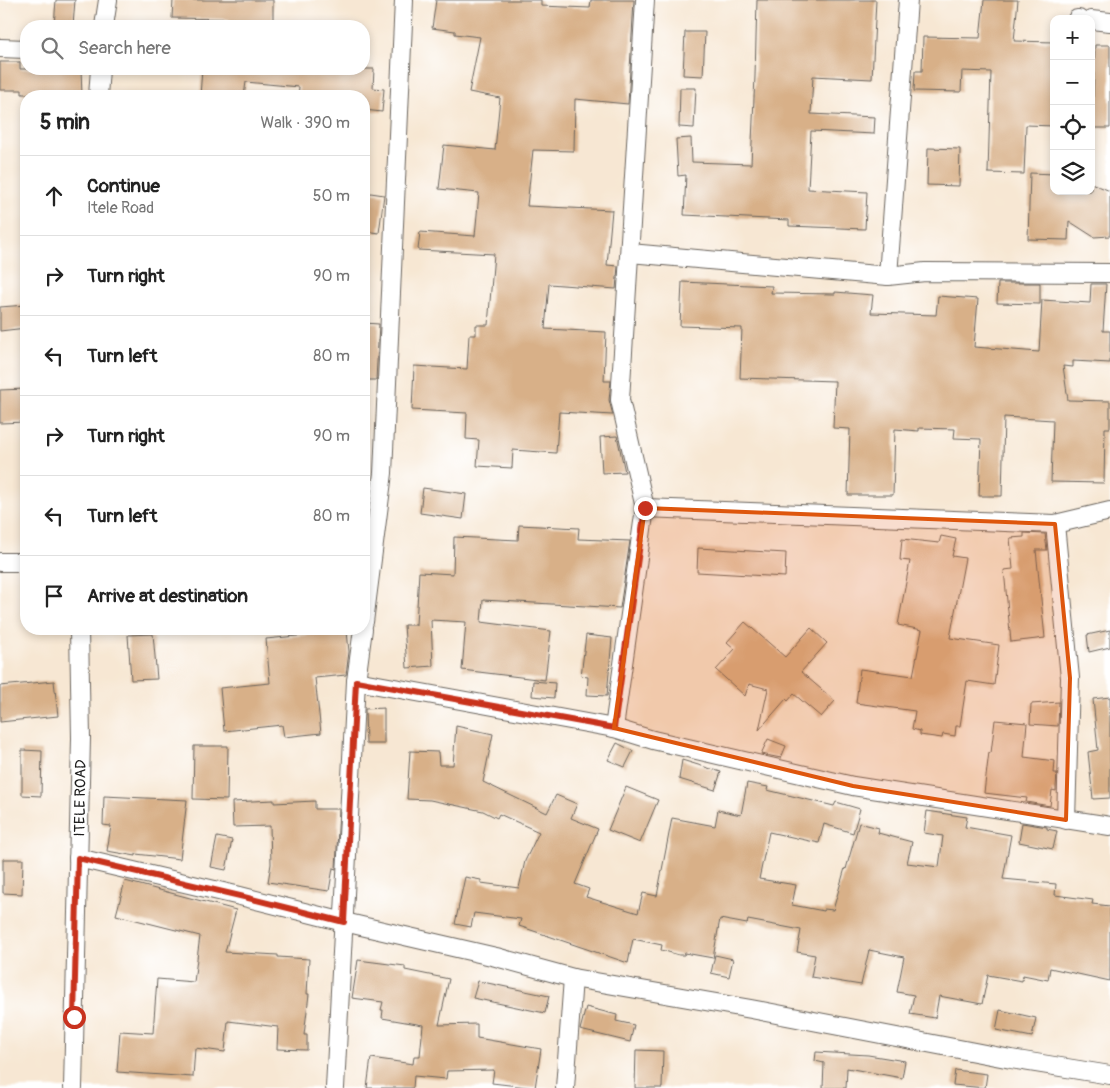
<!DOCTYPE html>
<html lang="en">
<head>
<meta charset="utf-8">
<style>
  body { margin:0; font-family:Pangolin,sans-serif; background:#f6f6f6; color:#222 }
  .controls { position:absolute; right:15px; top:15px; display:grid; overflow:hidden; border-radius:10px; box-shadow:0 2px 8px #0003 }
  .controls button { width:45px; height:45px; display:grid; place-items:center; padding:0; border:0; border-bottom:1px solid #e0e0e0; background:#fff; color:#222; font:25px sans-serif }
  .stop { position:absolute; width:15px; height:15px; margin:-11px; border:4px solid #c8321e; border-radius:50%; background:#fff }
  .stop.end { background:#c8321e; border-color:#fff; box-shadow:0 1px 5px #0008 }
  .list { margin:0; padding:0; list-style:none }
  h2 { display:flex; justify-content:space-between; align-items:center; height:65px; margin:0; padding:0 20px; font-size:21px }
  h2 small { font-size:16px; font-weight:400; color:#767676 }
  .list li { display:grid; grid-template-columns:32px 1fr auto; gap:15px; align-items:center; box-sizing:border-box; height:80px; padding:0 20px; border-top:1px solid #e0e0e0 }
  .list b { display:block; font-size:19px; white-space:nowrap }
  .list p { margin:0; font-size:16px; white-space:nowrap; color:#767676 }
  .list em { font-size:16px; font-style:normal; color:#767676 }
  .icon { flex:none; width:28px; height:28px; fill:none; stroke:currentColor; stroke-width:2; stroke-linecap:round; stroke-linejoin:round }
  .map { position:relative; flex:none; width:1110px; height:1088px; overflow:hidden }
  .search { position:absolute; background:#fff; box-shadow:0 2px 8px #0003; left:20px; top:20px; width:350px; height:55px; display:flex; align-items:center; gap:12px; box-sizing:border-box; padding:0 18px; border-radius:20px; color:#767676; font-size:19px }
  .panel { position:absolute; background:#fff; box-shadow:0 2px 8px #0003; left:20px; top:90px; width:350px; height:545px; border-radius:20px }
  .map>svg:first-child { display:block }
  .building { fill:#d8b088 }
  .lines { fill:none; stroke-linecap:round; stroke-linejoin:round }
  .minor-casing { stroke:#69635c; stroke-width:20 }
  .minor { stroke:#fff; stroke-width:18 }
  .route { stroke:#c8321e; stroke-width:6 }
  .marked { fill:#de560d; fill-opacity:0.2; stroke:#de560d; stroke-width:4; stroke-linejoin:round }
  .labels { text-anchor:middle; stroke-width:4; stroke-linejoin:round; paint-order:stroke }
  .street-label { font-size:15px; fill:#1c1c1c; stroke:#fff }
</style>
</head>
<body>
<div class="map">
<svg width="1110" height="1088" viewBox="0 0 1110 1088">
  <rect width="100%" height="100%" fill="#fff"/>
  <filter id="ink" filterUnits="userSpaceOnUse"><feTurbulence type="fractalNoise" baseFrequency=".02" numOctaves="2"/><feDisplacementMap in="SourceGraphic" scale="10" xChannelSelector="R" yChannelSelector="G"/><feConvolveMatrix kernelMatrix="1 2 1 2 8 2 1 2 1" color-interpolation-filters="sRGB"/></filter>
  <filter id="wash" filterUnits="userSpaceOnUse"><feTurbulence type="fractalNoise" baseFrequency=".0096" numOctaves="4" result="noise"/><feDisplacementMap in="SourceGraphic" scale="20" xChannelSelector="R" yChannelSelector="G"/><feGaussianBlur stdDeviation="1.12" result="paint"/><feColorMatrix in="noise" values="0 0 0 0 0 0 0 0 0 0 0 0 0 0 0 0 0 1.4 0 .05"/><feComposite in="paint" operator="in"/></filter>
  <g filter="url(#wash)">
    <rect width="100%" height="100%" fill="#f7e7d3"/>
    <g id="blocks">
      <g class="building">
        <path d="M56 0H75L73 26H54Z"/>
        <path d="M173 0H273V26H229V19L172 18Z"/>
        <path d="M436 0H541V6L590 8 591 0H634L628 104 575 99 574 151 533 150 527 206 612 210 607 265 618 266 616 289 549 284 545 329 606 332 604 381H611L609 400 613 415 559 412 556 453 513 450 512 468 477 466 479 440 466 439 467 413 412 410 414 366 467 369 469 335H476V325H488L494 254 418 250 420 232 475 236 479 193 439 189 444 145 495 150 500 98 469 92 480 37 455 34V31L432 28Z"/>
        <path d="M757 0H876L872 79 813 76 811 114 875 117 874 134 811 131 808 189 867 192 865 229 789 226V220L684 215 686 175 678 176 676 139 691 138 692 162 751 164 755 76Z"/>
        <path d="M984 0H1018L1014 41 1054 42V126L1026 125 1024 174 988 173 991 72 962 71 961 92 914 91 915 71H922L923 37 980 38Z"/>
        <path d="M685 32H705L703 76 683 75Z"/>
        <path d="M1095 45H1110V128H1092Z"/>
        <path d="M0 62H20V69H81L82 96H53V94H22V90H0Z"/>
        <path d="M202 69H374L373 88 384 89 382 112 364 110V96H298L299 87 246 82 244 96H200Z"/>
        <path d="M680 88H696L694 128 679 127Z"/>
        <path d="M928 148 960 149 959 186 927 185Z"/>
        <path d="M1030 173 1054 174V191H1091V183L1110 191V236L1094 237 1069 221 1068 240 1028 239Z"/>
        <path d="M364 192 384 195 379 233 364 231Z"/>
        <path d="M682 282 772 286 771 293 835 294V292L873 295 871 313 936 315 938 296 978 299 974 347 1039 352 1042 300 1090 303 1091 284H1106L1103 331H1110V363L1073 361V367L1063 366 1068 400 1110 401V428H1105L1104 483 1051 482 1053 420 1004 417 1002 496H979L981 439 954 438 955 429 919 428V431L895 429 893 495H848L850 429 833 428 835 381 740 378 742 328 680 326Z"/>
        <path d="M998 283H1040V304L997 303Z"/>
        <path d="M26 305V328L0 331V307Z"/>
        <path d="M364 323 379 324 376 380H364Z"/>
        <path d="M26 389V422L0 423V390Z"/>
        <path d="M617 436 625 472 602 473 600 437Z"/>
        <path d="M423 488 466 494 463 519 420 513Z"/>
        <path d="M519 525 579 528 578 539 630 541 620 608 483 600 481 622 551 631 545 680 462 670 466 622 431 620 433 666 407 668 404 625H416L419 572 453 574 454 537 518 540Z"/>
        <path d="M1024 533 1045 534 1047 550H1036L1045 638 1011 642 1004 570 1013 569 1010 538 1024 537Z"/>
        <path d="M941 536 956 539 952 556 965 558 950 638 999 645 994 685 967 681 960 726H956L955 736 943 734 942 738 920 735V731L912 729 915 711 856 703 860 669 913 676 922 630 898 625 910 561 900 560 902 539 939 543Z"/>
        <path d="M698 548 786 553 785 577 697 572Z"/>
        <path d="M745 622 785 657 811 628 827 643 801 672 835 701 821 717 794 694 788 701 786 699 759 730 768 689 749 684 745 696 716 670 735 649 727 642Z"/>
        <path d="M1110 630V647L1089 652 1087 635Z"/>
        <path d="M347 631 349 652 346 675 315 678 321 733 284 737 282 725 224 731 220 688 270 683 266 639Z"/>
        <path d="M153 634 157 679 131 680 128 635Z"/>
        <path d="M586 635 612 638 607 696 587 695 588 677 581 676Z"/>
        <path d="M54 681 58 716 0 722V686Z"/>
        <path d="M533 681 555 683 554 698 532 696Z"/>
        <path d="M1110 697V798L1093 799 1088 752 1098 750 1093 699Z"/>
        <path d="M1059 702 1058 726 1030 724 1031 704Z"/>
        <path d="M384 708V744H366L365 709Z"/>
        <path d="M995 720 1027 723 1024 757 1055 761 1054 773H1057L1056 786V791L1052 790 1050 806 1026 802 1027 798 984 793 989 752 991 753Z"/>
        <path d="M456 726 493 734 483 782 547 813 556 795 577 804 571 818 598 829 575 884 589 889 586 897 638 913 643 893 657 896 672 818 715 826 718 810 741 815 747 783 768 787 767 790 834 806 836 802 860 809 853 833 824 824 819 843 769 832 759 879 796 885 792 905 824 911V909L833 910 845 868 846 869 859 823 879 828 878 833 912 842 907 863 939 867 943 836 924 833 927 811 967 817 965 827 1011 835 1003 879 1056 884 1055 895 1093 900 1092 904 1110 906V981L1050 968 1048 980 1023 975 1022 981 988 975 982 1004 939 996 935 1018 910 1014 914 995 897 992 904 957 869 950 861 985 811 977 815 955 797 952 801 930 748 920 747 924 720 919 713 958 685 953 684 955H679L661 950 662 945 633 939 628 963 519 926 521 919 474 913 471 927 455 924 465 877 481 880V883L519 888 525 861 539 832 499 814 497 818 483 811 430 800 407 799 410 751 438 752 439 765H453Z"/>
        <path d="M768 739 786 746 781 758 761 754Z"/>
        <path d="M617 743 633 751 625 767 608 760Z"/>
        <path d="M194 746H228L227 800 193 799Z"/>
        <path d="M22 750 42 751 41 796 22 795Z"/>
        <path d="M682 760 721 772 715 790 679 779Z"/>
        <path d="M626 787 658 800 640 843 608 830Z"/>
        <path d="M104 796 187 800 180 859 136 854V856L107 851 111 826 103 825Z"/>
        <path d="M274 800V803L315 801V809H339L336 869 333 868 329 891 268 882 271 864 270 826 233 827 232 802Z"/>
        <path d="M1022 823 1047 827V829L1057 831 1053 849 1019 842Z"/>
        <path d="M217 837 232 840 226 870 211 867Z"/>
        <path d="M3 859H23L22 894 3 893Z"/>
        <path d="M125 881 236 910 225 952 278 955V957L309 959 307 994H309L304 1035H307V1050L277 1049 278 1027 228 1021 225 1052 195 1048 193 1077 117 1072 120 1031 153 1033 157 979 194 982 200 936 116 915Z"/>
        <path d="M715 955 733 959 729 977 711 973Z"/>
        <path d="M358 960 405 966V970L449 979 439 1025 477 1024V1038L541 1049 535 1088 492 1083 494 1070 447 1071 446 1079 414 1076 413 1088H367L371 1058 413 1064 414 1056H420L423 1025 382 1018 383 1010H381L383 1002 352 998Z"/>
        <path d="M478 981 549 996 545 1013 473 998Z"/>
        <path d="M586 1007 617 1015 616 1021 634 1025 630 1042 580 1030Z"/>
        <path d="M1000 1010 1036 1018 1032 1037 996 1030Z"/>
        <path d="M636 1050 663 1051 662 1088H635Z"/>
        <path d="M816 1052 868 1055 905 1061 902 1078 847 1068 846 1088H823L824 1063 815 1061Z"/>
        <path d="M955 1070 987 1074 985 1088 953 1085Z"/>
      </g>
    </g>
  </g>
  <g filter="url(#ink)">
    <use href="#blocks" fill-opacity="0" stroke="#69635c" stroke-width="1"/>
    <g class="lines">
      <defs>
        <g id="minor">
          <path d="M1077 19H1079"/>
          <path d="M1091 20 1110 22"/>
          <path d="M104 26 108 0"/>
          <path d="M0 48 26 49"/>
          <path d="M98 96 100 69"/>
          <path d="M630 253 888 276 925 272 1110 273"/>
          <path d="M888 276 908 0"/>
          <path d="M645 508 1055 524 1110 511"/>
          <path d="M1055 524 1070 678 1066 820"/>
          <path d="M0 562H26"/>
          <path d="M364 622 383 473 404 0"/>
          <path d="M356 681 614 728 653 740 853 786 1110 826"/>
          <path d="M614 728 645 508 620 400 645 0"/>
          <path d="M78 858 240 896 344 922 496 957 573 978 751 1009 1011 1059 1110 1075"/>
          <path d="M73 1088 81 738 79 629"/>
          <path d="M335 1088 356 681 363 629"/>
          <path d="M565 1088 573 978"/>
        </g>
      </defs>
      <use href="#minor" class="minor-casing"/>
      <use href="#minor" class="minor"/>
    </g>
  </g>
  <g class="lines" filter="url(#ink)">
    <path class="route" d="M74 1017 78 858 240 896 344 922 356 681 614 728 645 508"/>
  </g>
  <path class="marked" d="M645 508 1055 524 1070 678 1066 820 853 786 614 728Z"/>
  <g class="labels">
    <g class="street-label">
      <text transform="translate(80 798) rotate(-89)" y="5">ITELE ROAD</text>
    </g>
  </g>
</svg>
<div class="controls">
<button>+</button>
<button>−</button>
<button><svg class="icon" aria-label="locate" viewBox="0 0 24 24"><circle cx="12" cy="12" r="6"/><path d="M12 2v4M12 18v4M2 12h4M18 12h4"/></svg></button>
<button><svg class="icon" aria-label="layers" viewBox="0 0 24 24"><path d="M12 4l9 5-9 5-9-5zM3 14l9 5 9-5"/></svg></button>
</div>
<div class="stop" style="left:74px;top:1017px"></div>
<div class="stop end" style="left:645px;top:508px"></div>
<div class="search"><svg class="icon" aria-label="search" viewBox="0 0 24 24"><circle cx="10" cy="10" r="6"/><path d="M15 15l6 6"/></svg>Search here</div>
<section class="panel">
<h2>5 min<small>Walk · 390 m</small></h2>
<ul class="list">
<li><svg class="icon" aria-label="ahead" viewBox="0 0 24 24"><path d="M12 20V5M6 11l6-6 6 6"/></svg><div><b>Continue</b><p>Itele Road</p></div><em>50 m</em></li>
<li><svg class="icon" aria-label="right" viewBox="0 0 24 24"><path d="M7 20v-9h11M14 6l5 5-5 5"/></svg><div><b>Turn right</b></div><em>90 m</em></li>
<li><svg class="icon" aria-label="left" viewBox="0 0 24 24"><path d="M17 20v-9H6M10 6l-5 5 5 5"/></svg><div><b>Turn left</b></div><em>80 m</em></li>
<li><svg class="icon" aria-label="right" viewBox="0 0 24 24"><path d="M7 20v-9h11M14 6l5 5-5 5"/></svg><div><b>Turn right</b></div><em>90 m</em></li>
<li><svg class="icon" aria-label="left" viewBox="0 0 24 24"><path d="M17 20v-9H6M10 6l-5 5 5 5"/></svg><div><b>Turn left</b></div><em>80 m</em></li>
<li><svg class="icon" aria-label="arrive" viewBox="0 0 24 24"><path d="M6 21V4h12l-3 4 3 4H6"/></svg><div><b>Arrive at destination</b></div></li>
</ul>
</section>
</div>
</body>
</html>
